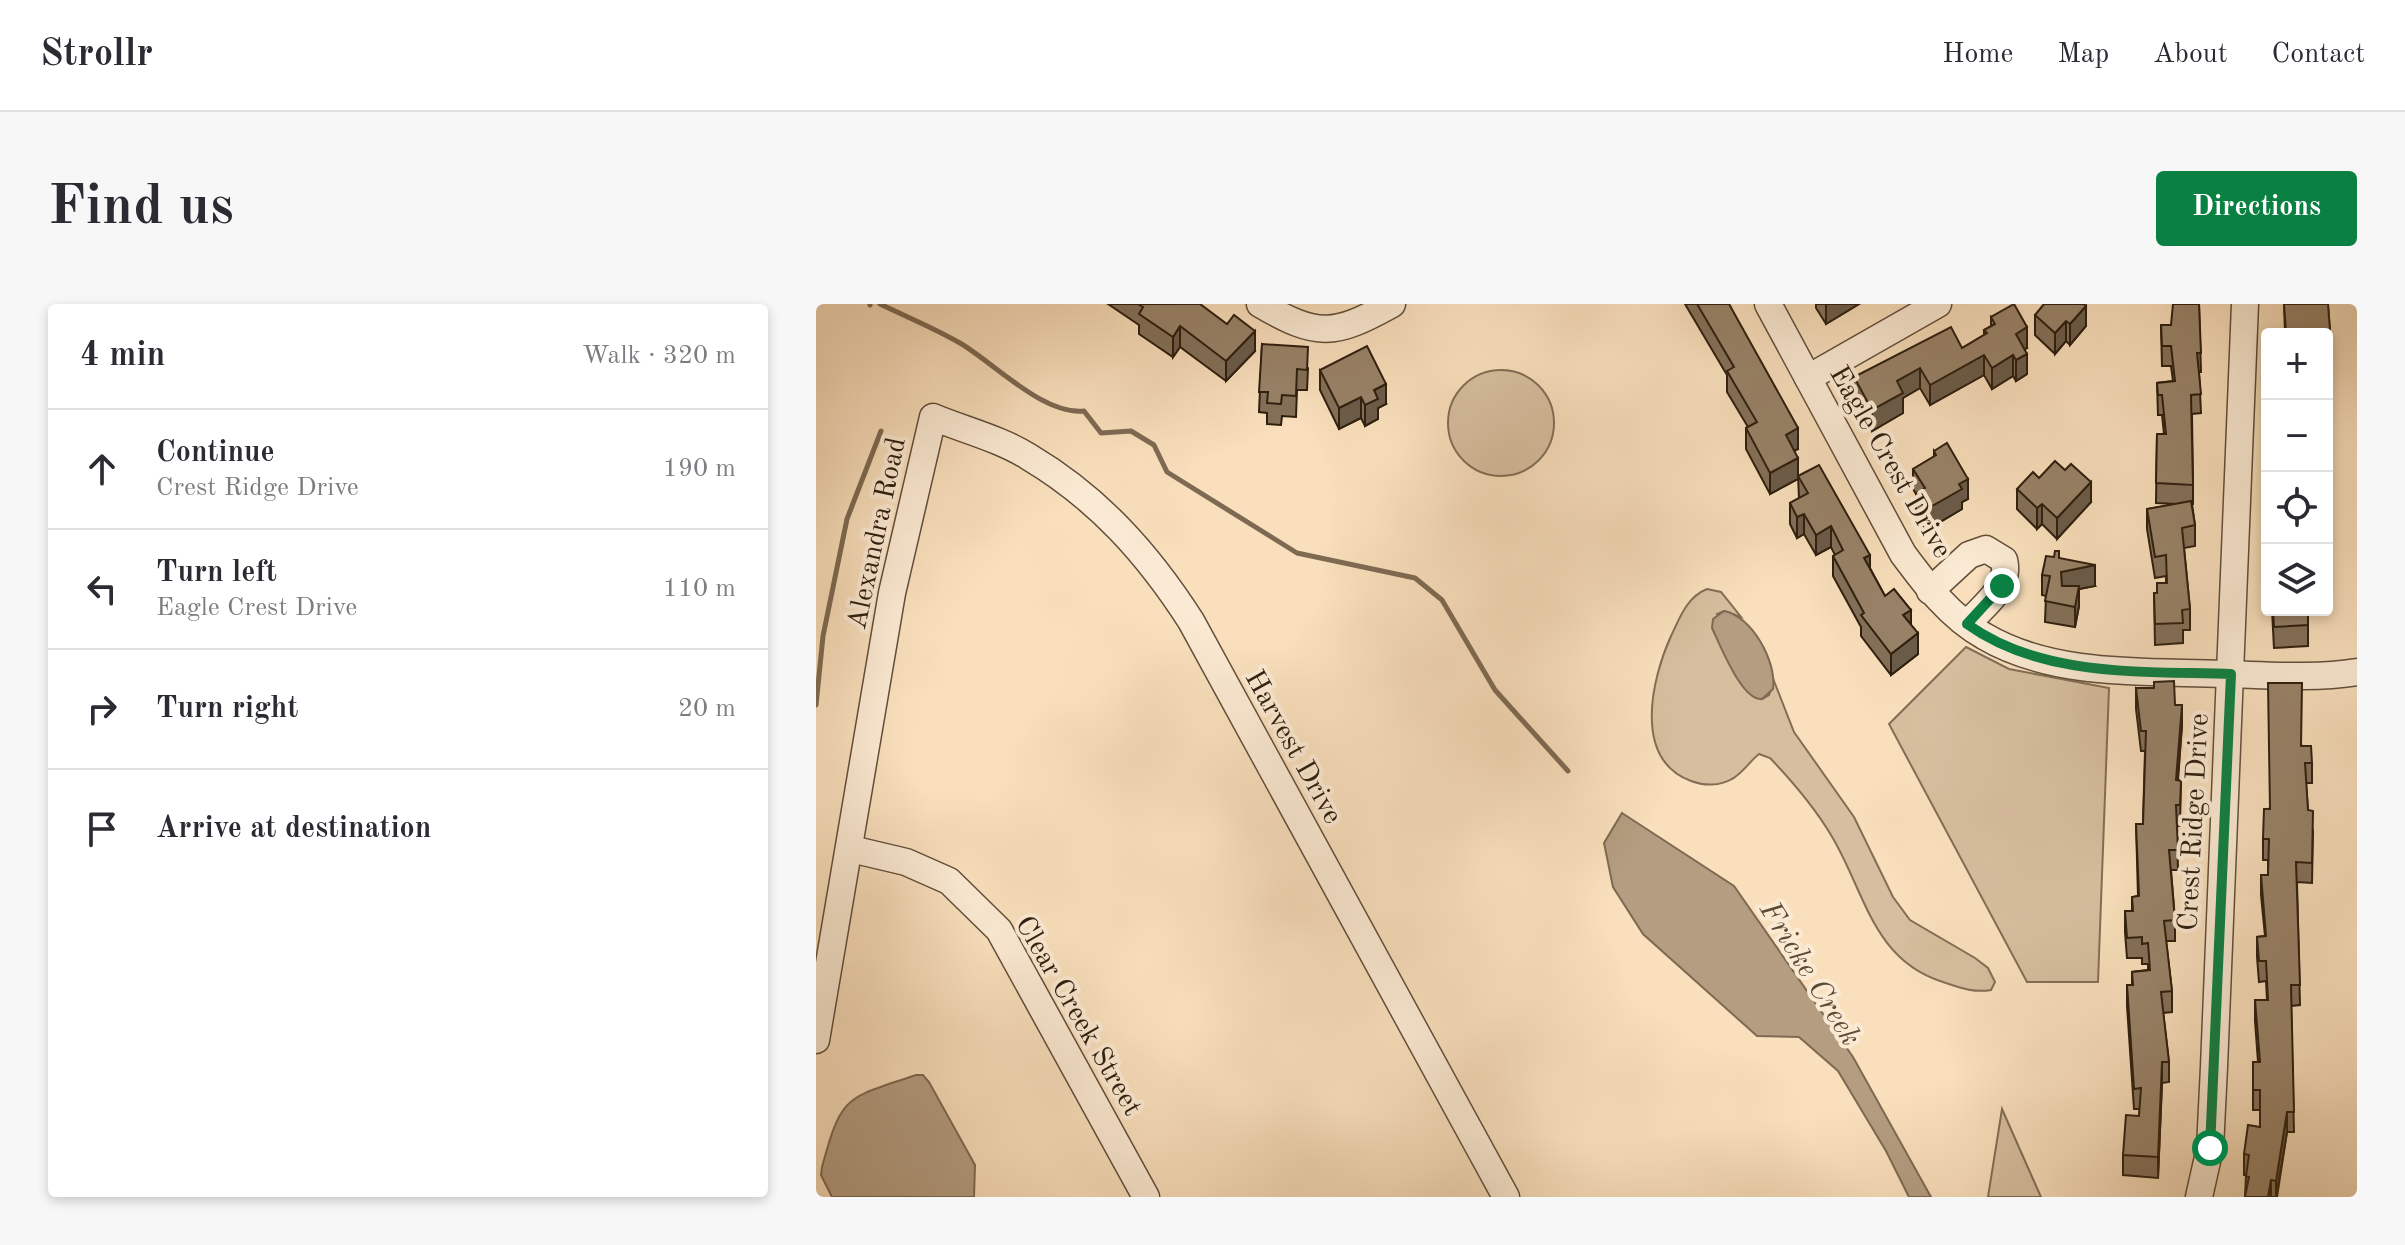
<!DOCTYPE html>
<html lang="en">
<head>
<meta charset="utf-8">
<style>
  body { margin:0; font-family:"Old Standard TT",serif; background:#f7f7f7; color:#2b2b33 }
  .controls { position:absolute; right:24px; top:24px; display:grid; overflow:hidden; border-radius:8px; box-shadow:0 4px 12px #0003 }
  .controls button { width:72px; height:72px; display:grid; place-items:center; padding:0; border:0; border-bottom:2px solid #e1e1e2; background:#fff; color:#2b2b33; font:40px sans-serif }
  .stop { position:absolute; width:24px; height:24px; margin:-18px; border:6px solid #0b8043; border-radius:50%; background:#fff }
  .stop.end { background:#0b8043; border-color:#fff; box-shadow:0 2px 8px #0008 }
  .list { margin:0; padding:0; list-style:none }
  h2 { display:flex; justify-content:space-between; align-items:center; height:104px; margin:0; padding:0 32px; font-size:34px }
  h2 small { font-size:26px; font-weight:400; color:#7c7c81 }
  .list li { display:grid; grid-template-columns:52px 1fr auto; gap:24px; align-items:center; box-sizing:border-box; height:120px; padding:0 32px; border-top:2px solid #e1e1e2 }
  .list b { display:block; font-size:30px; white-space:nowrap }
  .list p { margin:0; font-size:26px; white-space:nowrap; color:#7c7c81 }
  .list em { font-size:26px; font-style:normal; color:#7c7c81 }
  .icon { flex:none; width:44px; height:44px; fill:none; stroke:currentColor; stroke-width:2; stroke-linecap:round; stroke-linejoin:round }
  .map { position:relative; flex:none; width:1541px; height:893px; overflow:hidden; border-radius:8px }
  header { display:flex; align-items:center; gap:48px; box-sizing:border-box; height:112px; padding:0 40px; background:#fff; border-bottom:2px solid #e1e1e2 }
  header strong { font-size:38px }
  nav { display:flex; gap:44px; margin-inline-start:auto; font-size:28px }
  .intro { display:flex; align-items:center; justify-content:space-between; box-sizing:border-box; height:192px; padding:0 48px }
  h1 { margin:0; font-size:56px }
  .button { padding:20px 36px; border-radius:8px; background:#0b8043; color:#fff; font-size:28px; font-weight:700 }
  main { display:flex; gap:48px; padding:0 48px }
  aside { flex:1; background:#fff; border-radius:8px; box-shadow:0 4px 12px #0003 }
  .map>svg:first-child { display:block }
  .green { fill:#d6be9e; stroke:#826e56; stroke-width:2 }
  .water { fill:#b49d81; stroke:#7e6a53; stroke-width:2 }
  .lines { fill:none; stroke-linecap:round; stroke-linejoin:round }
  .stream { stroke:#7e6a53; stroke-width:5 }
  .minor-casing { stroke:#614e3a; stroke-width:29 }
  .minor { stroke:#fbead3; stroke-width:26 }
  .wall { fill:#837059; stroke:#2e1e0e; stroke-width:2 }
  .shaded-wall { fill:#6a5b49; stroke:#2e1e0e; stroke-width:2 }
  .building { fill:#988268; stroke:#2e1e0e; stroke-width:2 }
  .route { stroke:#0b8043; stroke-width:10 }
  .labels { text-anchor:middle; stroke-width:8; stroke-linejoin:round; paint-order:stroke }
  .street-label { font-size:28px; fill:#2e1e0e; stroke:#fbead3 }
  .water-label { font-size:30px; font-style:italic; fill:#5d4a36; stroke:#fbead3 }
</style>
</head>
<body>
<header>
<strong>Strollr</strong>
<nav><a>Home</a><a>Map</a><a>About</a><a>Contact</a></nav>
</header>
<div class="intro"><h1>Find us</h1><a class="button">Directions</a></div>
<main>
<aside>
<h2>4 min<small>Walk · 320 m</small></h2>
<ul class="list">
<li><svg class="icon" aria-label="ahead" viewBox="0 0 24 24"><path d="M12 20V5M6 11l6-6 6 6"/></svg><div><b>Continue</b><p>Crest Ridge Drive</p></div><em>190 m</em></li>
<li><svg class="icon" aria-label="left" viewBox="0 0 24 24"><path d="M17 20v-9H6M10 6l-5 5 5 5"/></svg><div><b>Turn left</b><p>Eagle Crest Drive</p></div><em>110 m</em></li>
<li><svg class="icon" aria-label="right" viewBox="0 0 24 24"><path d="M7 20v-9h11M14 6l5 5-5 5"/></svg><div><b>Turn right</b></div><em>20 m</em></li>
<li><svg class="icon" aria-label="arrive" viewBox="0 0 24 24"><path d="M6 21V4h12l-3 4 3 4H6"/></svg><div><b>Arrive at destination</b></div></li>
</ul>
</aside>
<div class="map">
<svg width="1541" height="893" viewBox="0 0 1541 893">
  <rect width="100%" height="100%" fill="#f9dfbc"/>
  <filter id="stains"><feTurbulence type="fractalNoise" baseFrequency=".0025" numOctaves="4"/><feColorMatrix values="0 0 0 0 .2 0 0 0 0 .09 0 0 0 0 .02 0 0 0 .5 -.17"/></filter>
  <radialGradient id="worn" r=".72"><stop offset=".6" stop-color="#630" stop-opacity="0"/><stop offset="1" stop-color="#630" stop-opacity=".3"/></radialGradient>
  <g class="green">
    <circle cx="685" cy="119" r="53"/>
    <path d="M891 285 905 288 925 313 908 307 901 310 946 395 953 391 958 377 978 428 1038 513 1077 593 1094 616 1159 654 1172 664 1179 678 1175 686C1158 689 1145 684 1127 678 1056 656 1049 587 1015 531 1000 506 974 475 954 454L943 450C933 458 927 469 916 475 904 482 888 482 875 477 816 455 836 374 855 332 864 313 871 293 891 285Z"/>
    <path d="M1150 343 1193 365 1293 384 1282 678H1211L1073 420Z"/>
    <path d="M1186 805 1225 893H1172Z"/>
  </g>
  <g class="water">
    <path d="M908 307C936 312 961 358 957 385L946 395C926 397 904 341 896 324L897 315Z"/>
    <path d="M806 509 918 582 1037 753 1115 893H1093L1070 847 1022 767 983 733 941 732 827 630 797 583 788 539Z"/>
    <path d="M100 771H107L113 778 159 861 158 893H16L5 871 6 863C26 789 30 795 100 771Z"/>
  </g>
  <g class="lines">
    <g class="stream">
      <path d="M54 0V1"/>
      <path d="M64 0C91 13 118 24 144 39 178 59 227 111 268 107L285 129 315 127 338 141 351 168 481 249 599 274 626 296 679 386 752 467"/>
      <path d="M0 401 7 332 31 215 65 127"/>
    </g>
    <defs>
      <g id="minor">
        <path d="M444 0C502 34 518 32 576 0"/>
        <path d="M952 0 1087 250C1110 281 1134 313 1168 332 1237 373 1329 367 1407 370 1450 371 1498 375 1541 368"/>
        <path d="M992 74 1122 0"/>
        <path d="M1114 287 1153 251 1170 245 1188 256C1195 283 1168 301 1151 320"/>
        <path d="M35 545 90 558 133 577 183 626 330 893"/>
        <path d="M0 736 76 289 117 113C148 126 185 135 213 153 282 194 332 250 375 317L690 893"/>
        <path d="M1383 893 1394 844 1398 763 1429 0"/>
      </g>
    </defs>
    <use href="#minor" class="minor-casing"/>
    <use href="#minor" class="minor"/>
  </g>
  <g class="wall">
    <path d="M292 0H384L439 47 410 77 364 43 357 53 323 30V21Z"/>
    <path d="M869 0H913L982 145 978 147 982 175 954 190 930 145V124L932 123 911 88V71Z"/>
    <path d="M1000 0H1043L1010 20 1000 4Z"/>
    <path d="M1268 0 1270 22 1254 41 1250 37 1239 50 1219 31V11Z"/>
    <path d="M1383 0 1385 68H1383L1385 109 1376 110 1377 181V200H1376L1379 221V242L1368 244 1374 305V326H1367V339L1339 341 1338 289H1341L1350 279V272L1339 274 1331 225V205L1361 200 1340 199 1341 130H1348L1346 111H1342L1341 79 1357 77 1355 62H1346L1345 21H1355Z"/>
    <path d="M1468 0H1512L1515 40V61H1511V30H1469Z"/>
    <path d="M1175 13 1211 44 1209 45 1211 70 1200 77 1197 72 1176 85 1168 71 1114 101 1104 84 1087 94V109L1056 127 1038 94V73L1146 44 1168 31V26L1175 22Z"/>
    <path d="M446 40 492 64 491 86H481L480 113 466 112 465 121 451 120V109L443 108Z"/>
    <path d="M504 66 570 100 562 104V115L549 122 545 114 523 125 504 86Z"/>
    <path d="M1511 76 1516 99V119L1511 120Z"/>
    <path d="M1118 147 1152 195 1146 198V205L1109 227 1100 210V190L1097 185V165L1118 153Z"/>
    <path d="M982 172 1054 264 1069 292 1095 321 1102 350 1075 371 1045 332V323L1017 272V252L1019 251 1015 243 1000 251 988 230 981 234 974 220V199L983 194Z"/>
    <path d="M1223 174 1275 198 1241 235 1226 220 1221 225 1201 205V185Z"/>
    <path d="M1243 254 1279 282 1263 285V302L1259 323 1229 318 1230 292 1226 291V271Z"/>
    <path d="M1456 306H1492V342L1458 344Z"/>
    <path d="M1320 384 1359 401 1366 421 1362 476 1365 477 1364 522H1361L1362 566H1355L1359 616V637H1350L1356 687V708L1347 709 1353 758V778L1346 779 1342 874 1307 871V851L1323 812 1324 805H1318L1311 702V681H1316V668L1332 666V660H1326V654H1311L1309 628V607H1316V593L1322 592 1320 520H1327L1329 447H1325L1320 405Z"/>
    <path d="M1486 442 1496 459V479H1490L1492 506 1497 527 1496 579 1481 578 1484 701 1475 702 1478 828H1471L1461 893H1429L1430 871H1428V850L1444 823V806H1437V758H1442L1439 717V696H1451L1450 677 1443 678 1441 653V633L1449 632 1445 591V571H1452V556H1447V535L1453 505Z"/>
  </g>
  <g class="shaded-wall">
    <path d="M1010 0H1043L1010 20Z"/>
    <path d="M1270 2V22L1254 41V20Z"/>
    <path d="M1250 17V37L1239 50V29Z"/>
    <path d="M364 22V43L357 53V33Z"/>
    <path d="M1211 23V44L1200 50V30Z"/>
    <path d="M439 27V47L410 77V57Z"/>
    <path d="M1211 50V70L1200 77V56Z"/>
    <path d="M1168 51V71L1114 101V81Z"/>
    <path d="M1197 51V72L1176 85V64Z"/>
    <path d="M1104 64V84L1087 94V109L1056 127V106L1081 77Z"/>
    <path d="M570 80V100L562 104V115L549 122V101L558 86Z"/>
    <path d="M545 93V114L523 125V104Z"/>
    <path d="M982 124V145L970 151V131Z"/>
    <path d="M982 154V175L954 190V169Z"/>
    <path d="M1152 175V195L1146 198V205L1109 227V206L1143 180Z"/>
    <path d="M1275 178V198L1241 235V214Z"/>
    <path d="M1226 200V220L1221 225V204Z"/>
    <path d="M988 210V230L981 234V213Z"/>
    <path d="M1015 222V243L1000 251V231Z"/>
    <path d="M1054 251V272L1048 254Z"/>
    <path d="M1279 261V282L1263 285V302L1259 323V303L1245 289V268Z"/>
    <path d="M1095 306V326L1087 311Z"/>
    <path d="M1102 329V350L1075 371V350Z"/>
    <path d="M1366 401V421L1360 497V476Z"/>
    <path d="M1346 758V779L1342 874V853Z"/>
    <path d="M1471 808V828L1460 893V877Z"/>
    <path d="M1455 876V893H1452Z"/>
  </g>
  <g class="building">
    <path d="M322 0H384L411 20 418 11 439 27 410 57 364 22 357 33 323 10 327 3Z"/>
    <path d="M881 0H913L982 124 970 131 982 154 954 169 930 124 941 118 911 67 918 63Z"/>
    <path d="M1198 0 1211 23 1200 30 1211 50 1200 56 1197 51 1176 64 1168 51 1114 81 1104 64 1081 77 1087 89 1056 106 1038 73 1135 23 1146 44 1171 29 1168 26 1179 20 1175 13Z"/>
    <path d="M1228 0H1268L1270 2 1254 20 1250 17 1239 29 1219 11Z"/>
    <path d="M1357 0H1383L1385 49H1381L1385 90 1375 91 1377 181 1340 179 1341 130H1350L1346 91H1342L1341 79 1359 77 1355 42H1346L1345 21H1355Z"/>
    <path d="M1468 0H1512L1515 40H1511V30H1477L1476 26 1470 27Z"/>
    <path d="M446 40 492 43 491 66 481 65 480 92 466 91 465 100 451 99 452 88H443Z"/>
    <path d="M551 42 570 80 558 86 562 95 549 101 545 93 523 104 504 66Z"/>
    <path d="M1515 75 1516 99H1511V76Z"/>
    <path d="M1131 139 1152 175 1143 180 1146 185 1109 206 1100 189 1109 184 1097 165 1120 151 1118 147Z"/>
    <path d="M1239 157 1249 166 1255 160 1275 178 1241 214 1226 200 1221 204 1201 185 1217 168 1223 174Z"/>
    <path d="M1003 161 1054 251 1048 254 1069 292 1078 285 1095 306 1087 311 1102 329 1075 350 1045 311 1048 309 1017 252 1027 246 1015 222 1000 231 988 210 981 213 974 199 992 189 982 172Z"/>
    <path d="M1375 197 1379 221 1366 224 1374 305 1366 306 1367 319 1339 320 1338 289H1341V279H1351L1350 251 1339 253 1331 205Z"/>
    <path d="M1239 247H1243V254L1279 261 1245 268 1246 282H1263L1259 303 1229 297 1234 272 1226 271 1230 252 1238 253Z"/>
    <path d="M1457 306H1492V321L1458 323Z"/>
    <path d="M1358 377 1359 401H1366L1360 476 1365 477 1364 501H1360L1362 546H1353L1359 616 1348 617 1356 687 1345 688 1353 758H1346L1342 853 1307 851 1310 811 1323 812 1325 784 1318 785 1311 681H1317L1316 668 1334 666 1332 639 1326 640V633L1311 634 1309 607H1317L1316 593 1323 592 1320 520H1327L1330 427H1325L1320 384H1338V378Z"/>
    <path d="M1452 379H1486L1485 442H1495L1496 459H1489L1492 506 1497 507 1496 559 1480 558 1484 681H1475L1478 808H1471L1460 877 1455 876 1452 893H1429L1433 873 1430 872 1433 851 1428 850 1432 821 1444 823V786H1437V758H1444L1439 696H1452L1450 657H1443L1441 633 1450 632 1445 571H1452L1453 535H1447L1448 505H1454Z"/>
  </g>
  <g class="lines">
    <path class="route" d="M1186 282 1151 320C1226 374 1327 367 1415 370L1394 844"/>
  </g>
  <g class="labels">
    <g class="street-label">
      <text transform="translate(1076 157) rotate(60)" y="10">Eagle Crest Drive</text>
      <text transform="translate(59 229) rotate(-78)" y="10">Alexandra Road</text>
      <text transform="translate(479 442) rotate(61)" y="10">Harvest Drive</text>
      <text transform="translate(1376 518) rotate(-87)" y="10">Crest Ridge Drive</text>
      <text transform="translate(264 711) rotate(60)" y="10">Clear Creek Street</text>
    </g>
    <g class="water-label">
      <text transform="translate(995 669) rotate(58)" y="10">Fricke Creek</text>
    </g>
  </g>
  <rect width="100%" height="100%" filter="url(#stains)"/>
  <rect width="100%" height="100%" fill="url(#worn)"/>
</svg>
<div class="controls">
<button>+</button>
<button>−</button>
<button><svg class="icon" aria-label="locate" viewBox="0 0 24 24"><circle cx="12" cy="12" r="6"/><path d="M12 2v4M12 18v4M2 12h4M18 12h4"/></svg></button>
<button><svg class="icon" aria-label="layers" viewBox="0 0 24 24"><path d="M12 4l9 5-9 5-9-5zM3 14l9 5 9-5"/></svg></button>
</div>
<div class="stop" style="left:1394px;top:844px"></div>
<div class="stop end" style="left:1186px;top:282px"></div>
</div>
</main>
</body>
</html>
